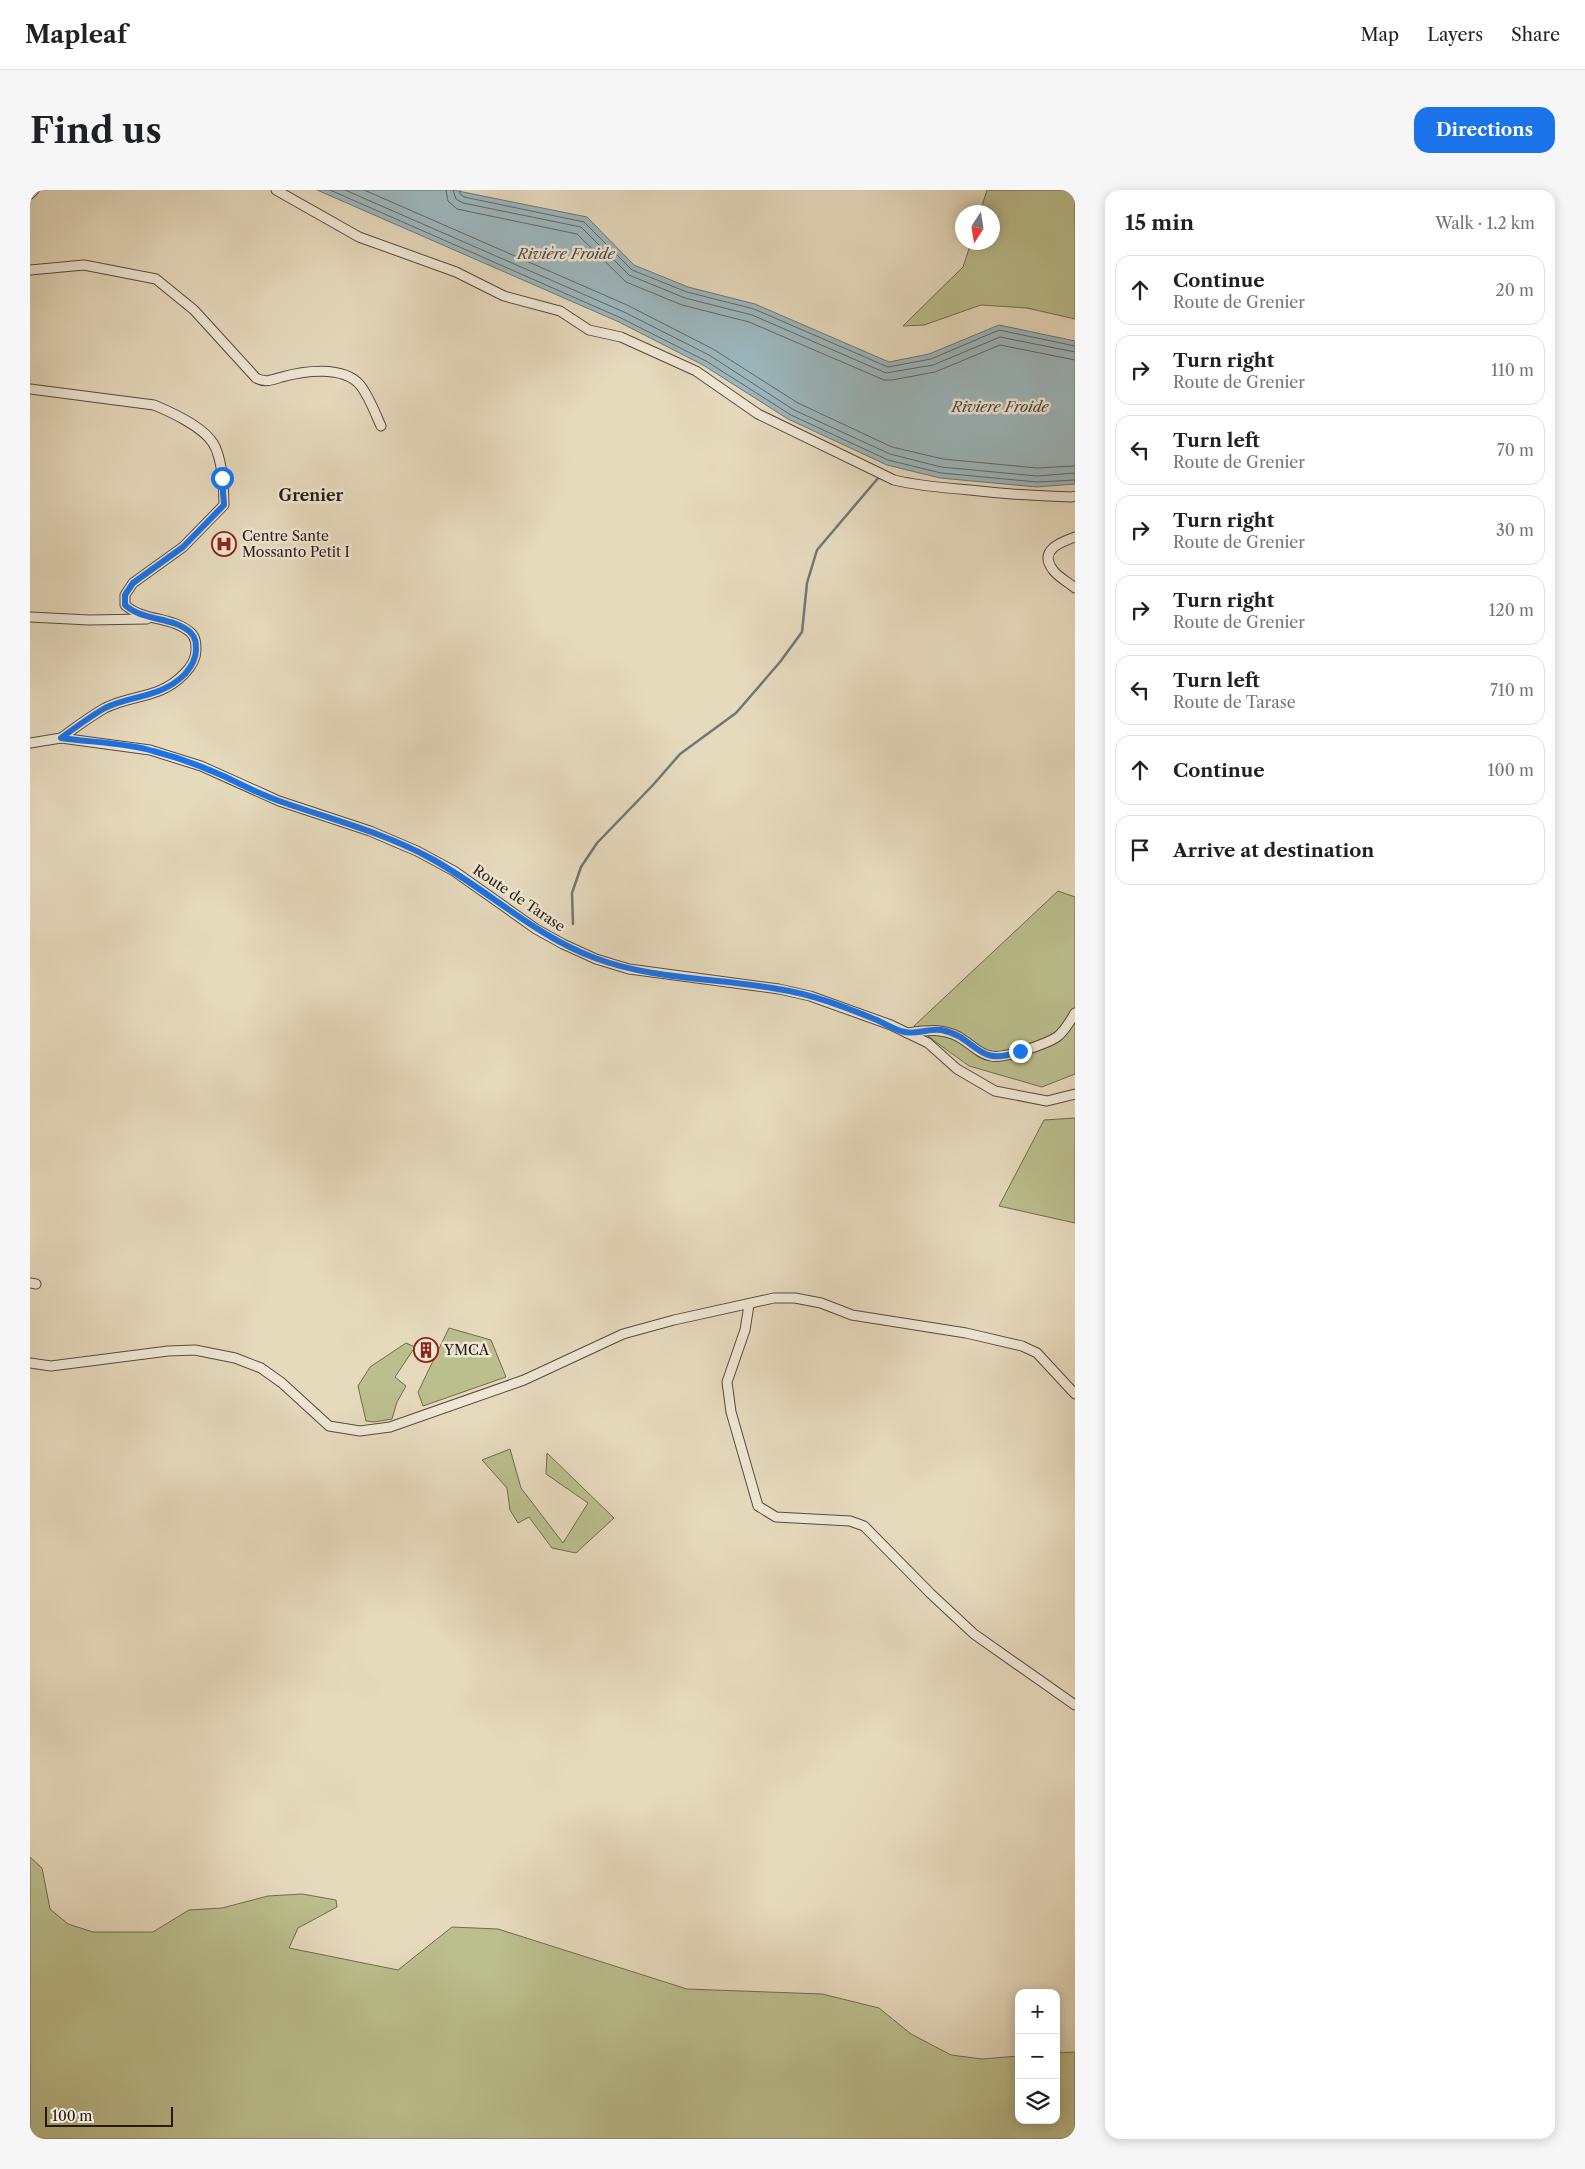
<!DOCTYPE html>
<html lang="en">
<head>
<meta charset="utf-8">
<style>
  body { margin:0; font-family:"Libre Caslon Text",serif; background:#f6f6f6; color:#202124 }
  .controls { position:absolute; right:15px; bottom:15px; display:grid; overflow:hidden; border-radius:10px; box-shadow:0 2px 12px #0003 }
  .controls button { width:45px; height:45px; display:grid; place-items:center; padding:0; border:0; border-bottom:1px solid #e0e0e0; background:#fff; color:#202124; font:25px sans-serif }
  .compass { position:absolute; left:925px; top:15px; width:45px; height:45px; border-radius:50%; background:#fff; box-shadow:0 2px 12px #0003; rotate:192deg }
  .scale { position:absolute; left:15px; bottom:12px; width:128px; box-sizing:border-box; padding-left:5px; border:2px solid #271a14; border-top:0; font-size:14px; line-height:18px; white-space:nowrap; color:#271a14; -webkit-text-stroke:4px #efe7d4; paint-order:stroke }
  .stop { position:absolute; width:15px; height:15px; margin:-11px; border:4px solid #1a73e8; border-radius:50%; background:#fff }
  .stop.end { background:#1a73e8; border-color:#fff; box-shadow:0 1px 5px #0008 }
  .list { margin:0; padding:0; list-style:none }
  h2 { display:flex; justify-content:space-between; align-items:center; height:65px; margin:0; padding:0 20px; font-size:21px }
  h2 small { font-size:16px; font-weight:400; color:#757577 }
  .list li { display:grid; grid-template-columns:32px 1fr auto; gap:15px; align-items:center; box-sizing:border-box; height:70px; margin:0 10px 10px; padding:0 10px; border:1px solid #e0e0e0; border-radius:15px }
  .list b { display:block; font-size:19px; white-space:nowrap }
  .list p { margin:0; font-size:16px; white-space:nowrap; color:#757577 }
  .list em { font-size:16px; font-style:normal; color:#757577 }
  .icon { flex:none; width:28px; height:28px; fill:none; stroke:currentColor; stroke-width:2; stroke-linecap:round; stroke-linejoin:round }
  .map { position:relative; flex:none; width:1045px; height:1949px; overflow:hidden; border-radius:15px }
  header { display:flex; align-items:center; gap:30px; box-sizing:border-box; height:70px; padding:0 25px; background:#fff; border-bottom:1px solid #e0e0e0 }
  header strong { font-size:24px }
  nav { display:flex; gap:28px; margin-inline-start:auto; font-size:18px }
  .intro { display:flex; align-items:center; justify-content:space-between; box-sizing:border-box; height:120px; padding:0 30px }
  h1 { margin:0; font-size:35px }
  .button { padding:12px 22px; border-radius:15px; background:#1a73e8; color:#fff; font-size:18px; font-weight:700 }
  main { display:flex; gap:30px; padding:0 30px }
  aside { flex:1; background:#fff; border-radius:15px; box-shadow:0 2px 12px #0003 }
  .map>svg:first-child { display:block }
  .green { fill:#bbbe8d; stroke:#716c50 }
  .water { fill:#9cb7bd; stroke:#6d7879 }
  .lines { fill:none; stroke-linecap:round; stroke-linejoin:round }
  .shore { stroke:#626868; stroke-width:1 }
  .stream { stroke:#6d7879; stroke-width:2.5 }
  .street-casing { stroke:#574a3e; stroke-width:11 }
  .street { stroke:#efe7d4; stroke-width:9 }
  .route { stroke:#1a73e8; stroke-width:6 }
  .labels { text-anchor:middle; stroke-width:5; stroke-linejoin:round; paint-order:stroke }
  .poi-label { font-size:14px; fill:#271a14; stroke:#efe7d4; text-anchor:start }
  .street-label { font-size:14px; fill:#271a14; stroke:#efe7d4 }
  .water-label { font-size:15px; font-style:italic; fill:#4a4947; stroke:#efe7d4 }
  .quarter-label { font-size:16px; font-weight:bold; fill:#271a14; stroke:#efe7d4 }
</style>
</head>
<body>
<header>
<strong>Mapleaf</strong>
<nav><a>Map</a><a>Layers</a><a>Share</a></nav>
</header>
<div class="intro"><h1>Find us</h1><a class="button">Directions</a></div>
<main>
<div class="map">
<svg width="1045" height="1949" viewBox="0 0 1045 1949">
  <rect width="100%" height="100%" fill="#e6dabd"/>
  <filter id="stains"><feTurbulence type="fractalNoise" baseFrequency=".004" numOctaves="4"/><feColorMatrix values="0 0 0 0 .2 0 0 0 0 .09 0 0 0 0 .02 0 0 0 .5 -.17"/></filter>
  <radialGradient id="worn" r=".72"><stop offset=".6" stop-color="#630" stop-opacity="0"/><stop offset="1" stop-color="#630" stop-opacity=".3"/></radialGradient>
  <g class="green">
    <path d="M957 0H1045V129L997 118 951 115 894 135 873 136 933 77 941 53 962 52V22H950Z"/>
    <path d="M1028 701 1045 707V884L1012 897 939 876 884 836Z"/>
    <path d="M1045 928V1033L969 1016 1014 930Z"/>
    <path d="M419 1138 461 1150 476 1187 393 1216 388 1202Z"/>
    <path d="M376 1153 385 1157 365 1187 376 1196 367 1212 362 1229 344 1232 336 1231 328 1196 340 1177Z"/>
    <path d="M480 1259 491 1298 533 1353 558 1313 516 1284 517 1263 584 1328 546 1363 522 1358 499 1327 488 1333 480 1320 477 1298 452 1270Z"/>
    <path d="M0 1667 12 1678 20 1719 38 1734 63 1742H123L159 1720 192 1718 238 1706 272 1704 306 1710 307 1717 268 1738 259 1758 368 1780 422 1737 468 1739 657 1799 792 1804 849 1818 881 1844 921 1865 952 1869 989 1866V1930H1026V1863L1045 1862V1949H0Z"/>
  </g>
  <path class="water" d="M287 0H423L557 27 604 75 658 97 725 114 859 172 899 164 969 135 1045 151V294L1007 297 910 288 857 275 758 229 673 175 589 132Z"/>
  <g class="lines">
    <g class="shore">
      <path d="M300 0 591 128 676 171 761 225 858 270 911 283 1007 292 1045 290"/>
      <path d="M315 0 594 122 679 165 764 220 860 264 911 277 1007 286 1045 283"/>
      <path d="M334 0 597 115 683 159 768 213 862 257 913 269 1007 278 1045 276"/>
      <path d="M416 0 418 11 427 19 547 44 596 92 652 115 719 132 854 190H862L905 182 970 155 1045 170"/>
      <path d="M423 0 426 9 433 13 551 37 599 85 655 108 722 125 856 183 903 175 970 147 1045 162"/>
      <path d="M430 0V4L434 7 554 32 602 80 657 102 724 119 858 177 901 169 969 140 1045 156"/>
    </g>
    <path class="stream" d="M543 734 542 703 551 677 567 653 623 595 650 564 706 523 750 472 772 442 777 393 787 360 849 287"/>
    <defs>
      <g id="street">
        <path d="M246 0 329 47 426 82 474 106 530 121 559 140 591 147 666 181 728 224 864 290C889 296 914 298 940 300 974 304 1007 306 1041 307L1045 306"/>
        <path d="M0 4 4 0"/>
        <path d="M0 80 54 75 126 89 164 120 226 188C235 193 242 190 252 187 273 181 313 175 330 195 339 206 345 223 351 236"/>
        <path d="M0 199 124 215C141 222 173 237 183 253 192 267 194 298 194 315L153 357 103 393 95 405V415C114 432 143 426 161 443 166 448 166 454 166 460 166 469 161 477 154 484 130 509 103 504 75 518 59 527 45 538 31 548"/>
        <path d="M1045 347C1031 352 1008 360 1023 380 1028 387 1038 392 1045 398"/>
        <path d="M0 427 59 430 117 429"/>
        <path d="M0 553 31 548 120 560 171 576 249 611 340 641 387 661 424 681 506 739 533 754 566 769 599 779 749 799 780 806 861 835 898 853 927 879 965 901 1017 911 1045 904"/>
        <path d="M877 843C898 840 917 837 935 851 944 857 950 864 961 866 974 869 1016 854 1027 847 1035 841 1040 831 1045 823"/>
        <path d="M0 1093 6 1094"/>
        <path d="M719 1115 715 1140 697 1192 701 1222 728 1316 746 1327 820 1331 834 1336 901 1404 944 1444 1045 1515"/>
        <path d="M0 1173 21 1176 138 1161 165 1160 205 1168 231 1178 252 1193 299 1236 330 1241 360 1237 494 1190 593 1144 644 1130 744 1108H765L791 1113 822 1125 936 1143 992 1156 1007 1163 1045 1204"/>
      </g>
    </defs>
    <use href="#street" class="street-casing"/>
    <use href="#street" class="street"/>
  </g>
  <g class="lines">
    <path class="route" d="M192 288 194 315 153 357 103 393 95 405V415C114 432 143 426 161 443 166 448 166 454 166 460 166 469 161 477 155 484 130 509 103 504 75 518 59 527 45 538 31 548 58 552 98 553 123 561 146 567 169 575 191 585 211 594 231 605 252 612 303 630 355 643 402 669 458 700 505 746 565 768 623 790 688 788 748 799 781 804 812 816 842 828 853 832 864 840 875 842 886 845 899 838 911 840 947 846 946 879 990 861"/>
  </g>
  <defs>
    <symbol id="hospital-ring" viewBox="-11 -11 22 22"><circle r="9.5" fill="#efe7d4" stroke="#8f2418" stroke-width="1.5"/><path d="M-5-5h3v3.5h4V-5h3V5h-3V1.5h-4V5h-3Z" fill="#8f2418"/></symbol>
    <symbol id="building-ring" viewBox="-11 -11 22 22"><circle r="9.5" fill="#efe7d4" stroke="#8f2418" stroke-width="1.5"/><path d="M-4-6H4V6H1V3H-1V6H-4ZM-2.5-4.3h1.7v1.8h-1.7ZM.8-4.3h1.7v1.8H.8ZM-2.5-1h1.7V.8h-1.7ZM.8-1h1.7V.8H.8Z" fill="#8f2418"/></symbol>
  </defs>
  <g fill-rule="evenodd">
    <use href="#hospital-ring" x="180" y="340" width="28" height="28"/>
    <use href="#building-ring" x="382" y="1146" width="28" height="28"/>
  </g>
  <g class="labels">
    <g class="poi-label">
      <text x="212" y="351">Centre Sante<tspan x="212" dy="16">Mossanto Petit I</tspan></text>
      <text x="414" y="1165">YMCA</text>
    </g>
    <g class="street-label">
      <text transform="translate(489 708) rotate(34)" y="5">Route de Tarase</text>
    </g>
    <g class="water-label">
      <text x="536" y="69">Rivière Froide</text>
      <text x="970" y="222">Riviere Froide</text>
    </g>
    <g class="quarter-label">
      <text x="281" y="311">Grenier</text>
    </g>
  </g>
  <rect width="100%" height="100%" filter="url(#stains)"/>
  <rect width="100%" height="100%" fill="url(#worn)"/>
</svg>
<div class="controls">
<button>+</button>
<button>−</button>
<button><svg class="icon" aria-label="layers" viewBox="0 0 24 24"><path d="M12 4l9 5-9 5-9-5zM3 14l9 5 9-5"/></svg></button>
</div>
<svg class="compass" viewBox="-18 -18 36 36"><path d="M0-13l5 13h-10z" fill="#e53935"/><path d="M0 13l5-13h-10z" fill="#757577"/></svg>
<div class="scale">100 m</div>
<div class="stop" style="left:192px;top:288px"></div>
<div class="stop end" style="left:990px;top:861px"></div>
</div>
<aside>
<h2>15 min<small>Walk · 1.2 km</small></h2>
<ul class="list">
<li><svg class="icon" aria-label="ahead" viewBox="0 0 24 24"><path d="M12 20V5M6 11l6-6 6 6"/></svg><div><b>Continue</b><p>Route de Grenier</p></div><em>20 m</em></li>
<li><svg class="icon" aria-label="right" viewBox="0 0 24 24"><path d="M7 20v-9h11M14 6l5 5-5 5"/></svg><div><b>Turn right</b><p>Route de Grenier</p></div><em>110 m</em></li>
<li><svg class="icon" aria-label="left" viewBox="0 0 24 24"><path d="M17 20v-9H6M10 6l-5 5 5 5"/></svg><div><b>Turn left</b><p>Route de Grenier</p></div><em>70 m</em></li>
<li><svg class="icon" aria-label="right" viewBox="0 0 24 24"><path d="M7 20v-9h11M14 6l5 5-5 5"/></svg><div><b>Turn right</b><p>Route de Grenier</p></div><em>30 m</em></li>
<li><svg class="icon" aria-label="right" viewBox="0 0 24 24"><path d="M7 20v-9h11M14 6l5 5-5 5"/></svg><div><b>Turn right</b><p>Route de Grenier</p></div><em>120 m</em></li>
<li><svg class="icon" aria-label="left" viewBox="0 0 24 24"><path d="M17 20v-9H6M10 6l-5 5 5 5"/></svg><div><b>Turn left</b><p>Route de Tarase</p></div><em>710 m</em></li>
<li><svg class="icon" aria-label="ahead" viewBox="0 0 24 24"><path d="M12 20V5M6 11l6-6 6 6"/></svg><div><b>Continue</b></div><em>100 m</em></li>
<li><svg class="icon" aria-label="arrive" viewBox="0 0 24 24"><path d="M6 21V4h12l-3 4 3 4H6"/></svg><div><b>Arrive at destination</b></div></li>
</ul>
</aside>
</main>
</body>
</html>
